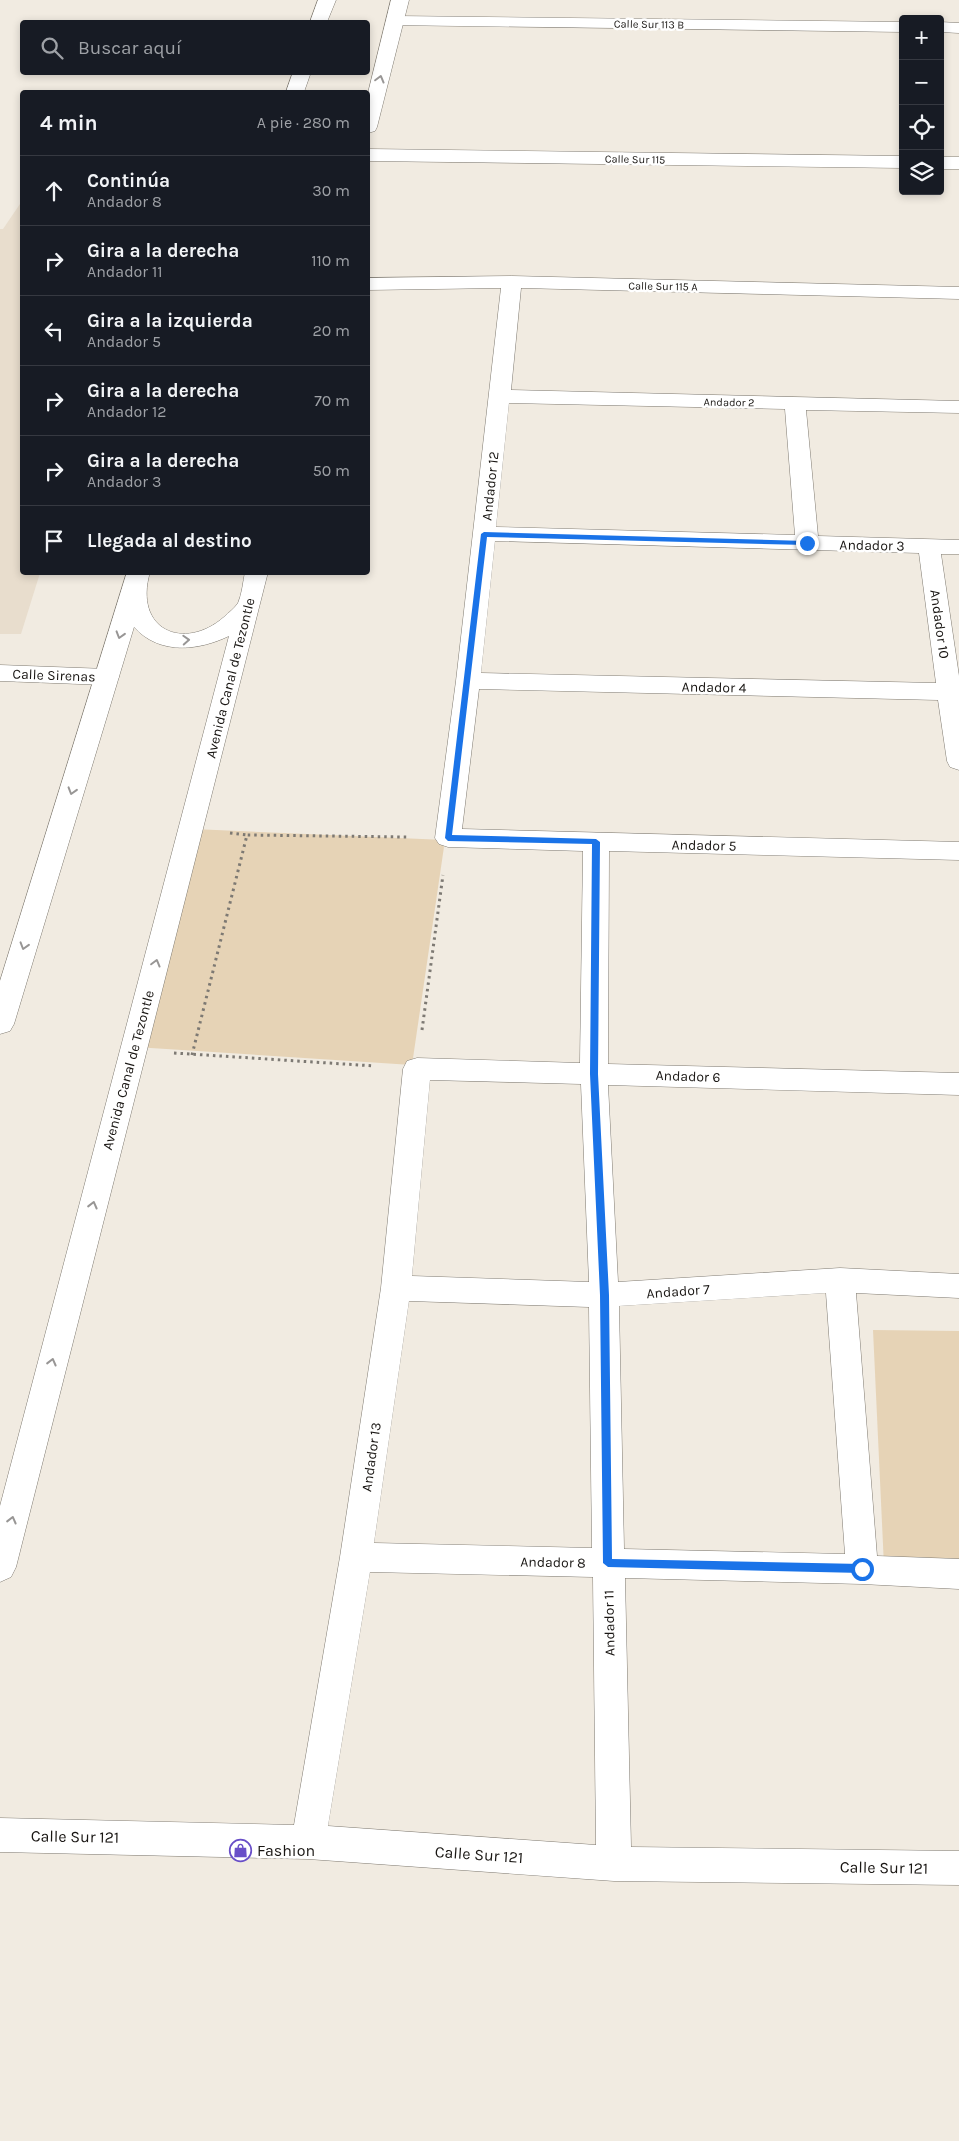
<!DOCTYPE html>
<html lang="es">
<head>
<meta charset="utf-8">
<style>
  body { margin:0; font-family:Karla,sans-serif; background:#242831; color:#f1f3f6 }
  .controls { position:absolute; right:15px; top:15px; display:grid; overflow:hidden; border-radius:5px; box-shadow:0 2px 8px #0003 }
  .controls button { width:45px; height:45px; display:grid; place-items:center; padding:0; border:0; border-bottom:1px solid #363941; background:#171b24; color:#f1f3f6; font:25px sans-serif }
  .stop { position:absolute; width:15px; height:15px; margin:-11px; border:4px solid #1a73e8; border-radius:50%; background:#fff }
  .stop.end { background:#1a73e8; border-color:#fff; box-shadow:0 1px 5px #0008 }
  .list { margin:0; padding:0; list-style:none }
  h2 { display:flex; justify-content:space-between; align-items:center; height:65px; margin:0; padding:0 20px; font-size:21px }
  h2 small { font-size:16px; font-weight:400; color:#9ea1a6 }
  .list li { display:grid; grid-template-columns:32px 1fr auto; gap:15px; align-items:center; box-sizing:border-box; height:70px; padding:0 20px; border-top:1px solid #363941 }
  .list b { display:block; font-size:19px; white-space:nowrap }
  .list p { margin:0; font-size:16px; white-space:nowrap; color:#9ea1a6 }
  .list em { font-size:16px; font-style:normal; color:#9ea1a6 }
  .icon { flex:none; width:28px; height:28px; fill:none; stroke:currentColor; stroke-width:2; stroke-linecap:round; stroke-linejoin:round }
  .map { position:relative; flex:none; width:959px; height:2141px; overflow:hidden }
  .search { position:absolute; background:#171b24; box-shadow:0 2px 8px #0003; left:20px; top:20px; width:350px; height:55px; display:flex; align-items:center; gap:12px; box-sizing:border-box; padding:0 18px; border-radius:5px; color:#9ea1a6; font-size:19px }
  .panel { position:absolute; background:#171b24; box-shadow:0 2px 8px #0003; left:20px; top:90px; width:350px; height:485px; border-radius:5px }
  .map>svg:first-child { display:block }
  .built { fill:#e8ddcd }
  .green { fill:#e6d3b6 }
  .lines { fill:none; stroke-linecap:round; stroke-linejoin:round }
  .street-casing { stroke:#7f7a71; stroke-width:1 }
  .secondary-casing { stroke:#7f7a71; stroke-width:1 }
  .path { stroke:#7d7973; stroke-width:3; stroke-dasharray:2.5 4; stroke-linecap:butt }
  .street { fill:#fff; fill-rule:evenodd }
  .secondary { fill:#fff; fill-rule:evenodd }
  .oneway { stroke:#989695 }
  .route { fill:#1a73e8 }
  .labels { text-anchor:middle; stroke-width:5; stroke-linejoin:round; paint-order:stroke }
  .far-street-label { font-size:11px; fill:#191613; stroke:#fff }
  .street-label { font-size:14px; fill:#191613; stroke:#fff }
  .near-street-label { font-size:16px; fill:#191613; stroke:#fff }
  .near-poi-label { font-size:16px; fill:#191613; stroke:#fff; text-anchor:start }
</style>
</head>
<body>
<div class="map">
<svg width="959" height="2141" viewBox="0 0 959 2141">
  <rect width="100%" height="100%" fill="#f1ebe1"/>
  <path class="built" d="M22 201V572L40 573 21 634H0V229H3Z"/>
  <g class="green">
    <path d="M193 829 445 840 412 1065 135 1047Z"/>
    <path d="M873 1330 959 1331V1568L884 1566Z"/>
  </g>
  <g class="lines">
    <defs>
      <g id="street">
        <path d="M395 16 903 22V32L389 25 386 21 389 17Z"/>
        <path d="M940 22 959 23V33L940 32Z"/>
        <path d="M368 149 903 156V168L368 161Z"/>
        <rect x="940" y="157" width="19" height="12"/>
        <path d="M512 276 959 287V299L521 288 511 390 959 401V413L806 410 818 536 959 540V554H941L959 676V770L950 767 947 761 938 700 479 689 462 829 959 842V860L609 851 608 1064 959 1073V1095L608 1085 618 1282 840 1268 959 1274V1298L856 1293 877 1556 959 1559V1589L862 1584 625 1578 631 1847 959 1851V1885L614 1881 308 1859 0 1852V1818L294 1825 340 1557 381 1288 403 1069 407 1061 417 1058 580 1063 583 851 448 847 439 844 435 838 456 681 501 288 368 290V278ZM509 403 785 409 795 535 496 527ZM495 541 919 553 936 683 481 673ZM430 1080 581 1084 589 1282 412 1276ZM826 1293 845 1554 624 1549 619 1306ZM409 1301 589 1307 592 1548 374 1543ZM370 1572 593 1577 596 1845 328 1826Z"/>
        <path d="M0 665 107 669 115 671 119 677 115 683 107 685 0 681Z"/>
      </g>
      <g id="secondary">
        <path d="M318 0H336L327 22H310Z"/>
        <path d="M391 0H409L377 127 375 131 368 133V93Z"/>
        <path d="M293 72H311L304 92H286Z"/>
        <path d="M127 572H150C133 630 184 652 224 617 228 613 235 608 238 603 242 594 243 582 245 572H268L16 1567 11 1577 0 1582V1506L229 636C198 651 159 655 134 627L14 1024 10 1031 0 1034V981Z"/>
      </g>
    </defs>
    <use href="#street" class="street-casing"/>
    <use href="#secondary" class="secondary-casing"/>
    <g class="path">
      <path d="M230 833 247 835"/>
      <path d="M422 1030 443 875"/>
      <path d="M174 1053 375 1066"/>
      <path d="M192 1055 247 835 407 837"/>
    </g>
    <use href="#street" class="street"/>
    <use href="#secondary" class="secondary"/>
  </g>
  <defs><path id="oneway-chevron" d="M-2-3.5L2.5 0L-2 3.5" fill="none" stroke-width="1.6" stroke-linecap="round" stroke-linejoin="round" transform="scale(1.25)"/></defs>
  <g class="oneway">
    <use href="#oneway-chevron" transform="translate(380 79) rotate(-75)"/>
    <use href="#oneway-chevron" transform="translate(120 635) rotate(107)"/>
    <use href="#oneway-chevron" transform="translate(186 640) rotate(-3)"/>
    <use href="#oneway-chevron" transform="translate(72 791) rotate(107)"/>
    <use href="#oneway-chevron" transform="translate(24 946) rotate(107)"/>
    <use href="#oneway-chevron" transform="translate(156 963) rotate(-75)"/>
    <use href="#oneway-chevron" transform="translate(93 1205) rotate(-76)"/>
    <use href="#oneway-chevron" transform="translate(52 1362) rotate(-76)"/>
    <use href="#oneway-chevron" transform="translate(12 1520) rotate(-76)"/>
  </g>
  <path class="route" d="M484 532 807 541 810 543 807 545 487 537 452 835 596 839 600 842 598 1074 609 1295 612 1559 862 1564 867 1569 862 1573 608 1567 603 1563 600 1295 590 1074 592 844 448 841 445 838 481 534Z"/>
  <defs>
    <symbol id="shop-ring" viewBox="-11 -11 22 22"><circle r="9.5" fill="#fff" stroke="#694fc8" stroke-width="1.5"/><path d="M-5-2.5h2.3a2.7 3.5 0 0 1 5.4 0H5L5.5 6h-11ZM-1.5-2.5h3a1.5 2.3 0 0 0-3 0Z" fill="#694fc8"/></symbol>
  </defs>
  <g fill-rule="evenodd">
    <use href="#shop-ring" x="228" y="1838" width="25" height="25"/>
  </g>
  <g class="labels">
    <g class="far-street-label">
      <text transform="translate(649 24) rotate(1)" y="4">Calle Sur 113 B</text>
      <text transform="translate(635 159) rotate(1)" y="4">Calle Sur 115</text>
      <text transform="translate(663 286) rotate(1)" y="4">Calle Sur 115 A</text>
      <text transform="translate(729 402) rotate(1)" y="4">Andador 2</text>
    </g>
    <g class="street-label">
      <text transform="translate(490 486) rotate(-84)" y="5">Andador 12</text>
      <text transform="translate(872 545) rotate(1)" y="5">Andador 3</text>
      <text transform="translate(940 624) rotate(82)" y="5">Andador 10</text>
      <text transform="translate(54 675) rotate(2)" y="5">Calle Sirenas</text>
      <text transform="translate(230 678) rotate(-76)" y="5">Avenida Canal de Tezontle</text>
      <text transform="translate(714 687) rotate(1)" y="5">Andador 4</text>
      <text transform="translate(704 845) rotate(1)" y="5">Andador 5</text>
      <text transform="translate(128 1070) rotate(-75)" y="5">Avenida Canal de Tezontle</text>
      <text transform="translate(688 1076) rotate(2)" y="5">Andador 6</text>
      <text transform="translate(678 1291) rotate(-4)" y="5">Andador 7</text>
      <text transform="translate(371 1457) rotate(-82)" y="5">Andador 13</text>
      <text transform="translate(553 1562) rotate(1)" y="5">Andador 8</text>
      <text transform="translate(609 1623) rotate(-91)" y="5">Andador 11</text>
    </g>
    <g class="near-street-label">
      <text transform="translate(75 1836) rotate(1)" y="6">Calle Sur 121</text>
      <text transform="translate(479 1854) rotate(4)" y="6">Calle Sur 121</text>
      <text transform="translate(884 1867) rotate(1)" y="6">Calle Sur 121</text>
    </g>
    <g class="near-poi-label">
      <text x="257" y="1856">Fashion</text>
    </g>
  </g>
</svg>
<div class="controls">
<button>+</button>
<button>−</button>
<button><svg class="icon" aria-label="locate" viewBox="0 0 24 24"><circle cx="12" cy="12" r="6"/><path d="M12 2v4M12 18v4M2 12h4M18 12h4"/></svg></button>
<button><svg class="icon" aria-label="layers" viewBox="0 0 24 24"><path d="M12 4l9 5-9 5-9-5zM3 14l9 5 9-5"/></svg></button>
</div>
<div class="stop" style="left:862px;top:1569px"></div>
<div class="stop end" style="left:807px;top:543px"></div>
<div class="search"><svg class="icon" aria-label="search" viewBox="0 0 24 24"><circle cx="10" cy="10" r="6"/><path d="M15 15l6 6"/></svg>Buscar aquí</div>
<section class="panel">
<h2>4 min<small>A pie · 280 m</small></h2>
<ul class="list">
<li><svg class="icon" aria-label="ahead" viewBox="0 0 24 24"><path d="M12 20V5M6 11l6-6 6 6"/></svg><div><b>Continúa</b><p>Andador 8</p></div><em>30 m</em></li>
<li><svg class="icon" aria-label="right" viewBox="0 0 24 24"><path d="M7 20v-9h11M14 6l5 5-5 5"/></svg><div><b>Gira a la derecha</b><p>Andador 11</p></div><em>110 m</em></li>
<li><svg class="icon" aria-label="left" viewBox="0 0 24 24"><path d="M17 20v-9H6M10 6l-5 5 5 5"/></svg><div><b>Gira a la izquierda</b><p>Andador 5</p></div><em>20 m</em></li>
<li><svg class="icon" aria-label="right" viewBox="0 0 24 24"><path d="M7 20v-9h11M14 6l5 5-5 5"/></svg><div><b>Gira a la derecha</b><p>Andador 12</p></div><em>70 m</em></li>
<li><svg class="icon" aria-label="right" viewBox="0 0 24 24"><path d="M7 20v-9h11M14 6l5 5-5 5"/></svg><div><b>Gira a la derecha</b><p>Andador 3</p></div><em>50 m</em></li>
<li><svg class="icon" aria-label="arrive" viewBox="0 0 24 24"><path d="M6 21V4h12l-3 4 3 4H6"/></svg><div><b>Llegada al destino</b></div></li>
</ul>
</section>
</div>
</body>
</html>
